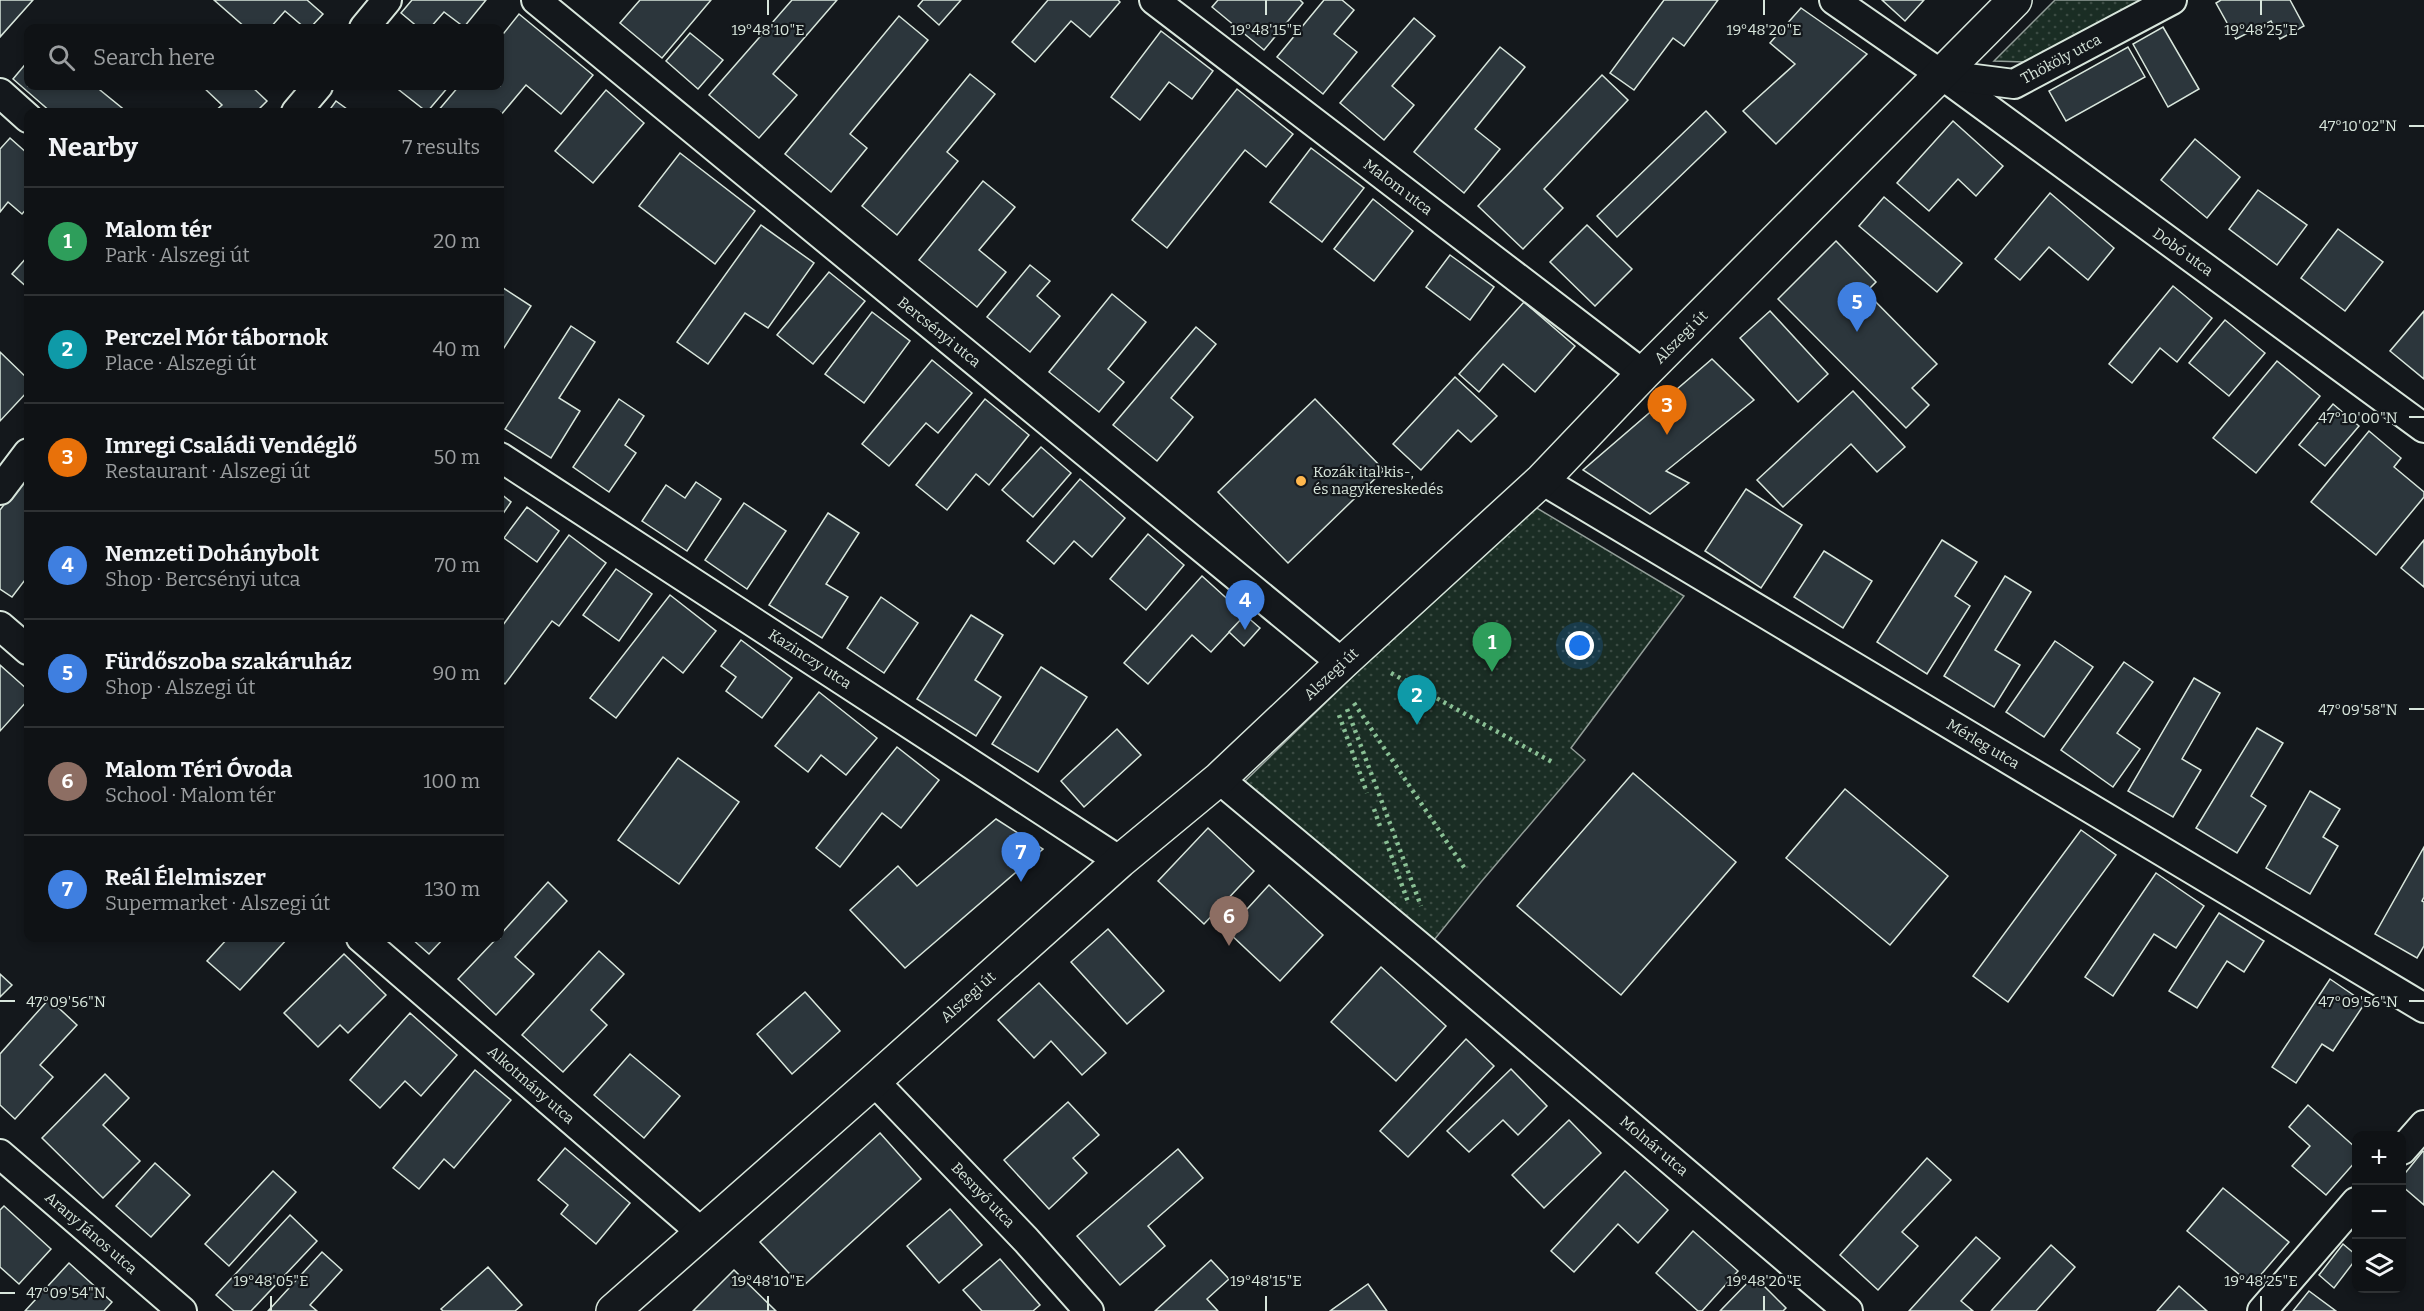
<!DOCTYPE html>
<html lang="en">
<head>
<meta charset="utf-8">
<style>
  body { margin:0; font-family:Bitter,serif; background:#1d2022; color:#f1f3f6 }
  .controls { position:absolute; right:18px; bottom:18px; display:grid; overflow:hidden; border-radius:12px; box-shadow:0 3px 9px #0003 }
  .controls button { width:54px; height:54px; display:grid; place-items:center; padding:0; border:0; border-bottom:2px solid #2f3234; background:#0f1215; color:#f1f3f6; font:30px sans-serif }
  .you { position:absolute; left:1580px; top:646px; width:21px; height:21px; margin:-15px; border:4px solid #fff; border-radius:50%; background:#1a73e8; box-shadow:0 0 0 9px #1a73e833 }
  .badge { display:grid; place-items:center; width:39px; height:39px; border-radius:50%; background:#ffb74d; color:#fff; font-size:20px; font-weight:700 }
  .pin { position:absolute; translate:-50% -50px; filter:drop-shadow(0 2px 3px #0008) }
  .pin::after { content:''; position:absolute; top:32px; width:21px; height:18px; background:inherit; clip-path:polygon(0 0,100% 0,50% 100%) }
  .list { margin:0; padding:0; list-style:none }
  h2 { display:flex; justify-content:space-between; align-items:center; height:78px; margin:0; padding:0 24px; font-size:26px }
  h2 small { font-size:20px; font-weight:400; color:#9b9ea0 }
  .list li { display:grid; grid-template-columns:39px 1fr auto; gap:18px; align-items:center; box-sizing:border-box; height:108px; padding:0 24px; border-top:2px solid #2f3234 }
  .list b { display:block; font-size:22px; white-space:nowrap }
  .list p { margin:0; font-size:20px; white-space:nowrap; color:#9b9ea0 }
  .list em { font-size:20px; font-style:normal; color:#9b9ea0 }
  .icon { flex:none; width:33px; height:33px; fill:none; stroke:currentColor; stroke-width:2; stroke-linecap:round; stroke-linejoin:round }
  .map { position:relative; flex:none; width:2424px; height:1311px; overflow:hidden }
  .search { position:absolute; background:#0f1215; box-shadow:0 3px 9px #0003; left:24px; top:24px; width:480px; height:66px; display:flex; align-items:center; gap:15px; box-sizing:border-box; padding:0 21px; border-radius:12px; color:#9b9ea0; font-size:22px }
  .panel { position:absolute; background:#0f1215; box-shadow:0 3px 9px #0003; left:24px; top:108px; width:480px; height:834px; border-radius:12px }
  .map>svg:first-child { display:block }
  .park { fill:url(#park-dots); stroke:#939e99; stroke-width:1.5 }
  .building { fill:#2c363c; stroke:#d8e6dc; stroke-width:1.5 }
  .lines { fill:none; stroke-linecap:round; stroke-linejoin:round }
  .street-casing { stroke:#d8e6dc; stroke-width:32 }
  .primary-casing { stroke:#d8e6dc; stroke-width:36 }
  .street { stroke:#14181c; stroke-width:28 }
  .primary { stroke:#14181c; stroke-width:33 }
  .hedge { stroke:#8ac095; stroke-width:4.5; stroke-dasharray:3 4.5; stroke-linecap:butt }
  .ticks { fill:none; stroke:#d8e6dc; stroke-width:2 }
  .poi-dot { fill:#ffb74d; stroke:#14181c; stroke-width:2 }
  .labels { text-anchor:middle; stroke-width:4.5; stroke-linejoin:round; paint-order:stroke }
  .street-label { font-size:15px; fill:#d8e6dc; stroke:#14181c }
  .poi-label { font-size:15px; fill:#d8e6dc; stroke:#14181c; text-anchor:start }
  .ticks-label { font-size:15px; text-anchor:middle; fill:#d8e6dc; stroke:#14181c; stroke-width:4.5; stroke-linejoin:round; paint-order:stroke }
</style>
</head>
<body>
<div class="map">
<svg width="2424" height="1311" viewBox="0 0 2424 1311">
  <defs>
    <pattern id="park-dots" width="8" height="8" patternUnits="userSpaceOnUse" patternTransform="scale(1.5)"><rect width="8" height="8" fill="#1a2d24"/><path d="M2 2h.1M6 6h.1" fill="none" stroke="#3b4b43" stroke-width="1.8" stroke-linecap="round"/></pattern>
  </defs>
  <rect width="100%" height="100%" fill="#14181c"/>
  <g class="park">
    <path d="M2055 0H2141L2025 62 1994 61Z"/>
    <path d="M1530 504 1684 596 1571 748 1585 760 1481 882 1430 945 1241 785Z"/>
  </g>
  <g class="building">
    <path d="M0 0H33L0 37Z"/>
    <path d="M214 0H307L323 14 310 28H305L285 11 270 28H246Z"/>
    <path d="M412 0H486L464 27 444 12 430 28H419L401 13Z"/>
    <path d="M640 0H711L662 58 620 23Z"/>
    <path d="M792 0H837L773 74 797 95 759 138 709 95Z"/>
    <path d="M923 0H961L939 25 918 6Z"/>
    <path d="M1048 0H1118L1120 2 1090 37 1071 21 1035 62 1012 42Z"/>
    <path d="M1218 0H1300L1303 3 1264 50 1212 7Z"/>
    <path d="M1324 0H1342L1354 10 1334 34 1357 52 1323 94 1277 57Z"/>
    <path d="M1664 0H1718L1684 46 1673 38 1634 90 1610 73Z"/>
    <path d="M1882 0H1924L1905 21Z"/>
    <path d="M2221 0H2290L2304 26 2280 39 2271 21 2236 39 2216 3Z"/>
    <path d="M1801 8 1867 54 1776 144 1743 111 1795 64 1770 43Z"/>
    <path d="M519 14 593 75 561 114 526 85 500 116V112H437L459 86H500V38Z"/>
    <path d="M899 16 928 40 850 134 867 148 831 192 785 154Z"/>
    <path d="M1414 18 1435 36 1392 86 1414 105 1384 140 1340 103Z"/>
    <path d="M2163 27 2199 89 2168 107 2133 44Z"/>
    <path d="M1161 31 1213 71 1192 99 1169 82 1140 120 1111 97Z"/>
    <path d="M690 33 723 60 698 89 666 61Z"/>
    <path d="M1500 47 1525 67 1475 129 1500 149 1464 193 1414 152Z"/>
    <path d="M2128 47 2145 77 2066 121 2049 91Z"/>
    <path d="M28 61V86H95L127 112H51L13 79Z"/>
    <path d="M970 74 995 94 947 152 958 161 897 235 862 206Z"/>
    <path d="M1602 75 1628 100 1544 189 1563 208 1523 249 1478 206Z"/>
    <path d="M202 86H251L267 101 256 112H214L222 105Z"/>
    <path d="M394 86H449L427 112Z"/>
    <path d="M1237 89 1293 134 1266 167 1245 150 1167 248 1132 220Z"/>
    <path d="M606 90 644 123 593 183 555 151Z"/>
    <path d="M336 101 351 112H328Z"/>
    <path d="M1706 111 1726 132 1617 237 1597 216Z"/>
    <path d="M1953 121 2003 166 1976 196 1958 179 1929 211 1897 183Z"/>
    <path d="M10 138 28 154V207L22 214 8 202 0 212V149Z"/>
    <path d="M2195 139 2240 177 2207 218 2161 180Z"/>
    <path d="M1311 148 1364 188 1322 242 1270 202Z"/>
    <path d="M680 153 755 211 715 264 639 206Z"/>
    <path d="M983 181 1015 207 979 250 1006 272 977 307 919 260Z"/>
    <path d="M2258 190 2307 225 2277 265 2229 229Z"/>
    <path d="M2050 193 2114 248 2088 280 2049 247 2020 280 1995 259Z"/>
    <path d="M1884 197 1962 263 1937 292 1859 226Z"/>
    <path d="M1373 199 1413 231 1374 281 1334 249Z"/>
    <path d="M761 225 814 263 768 328 745 313 708 364 677 342Z"/>
    <path d="M1587 225 1632 269 1595 306 1550 262Z"/>
    <path d="M2338 229 2383 262 2345 311 2301 278Z"/>
    <path d="M1836 241 1876 282 1866 292 1937 364 1912 388 1929 405 1906 428 1778 299Z"/>
    <path d="M1450 255 1494 287 1470 320 1426 287Z"/>
    <path d="M28 256V288L12 274Z"/>
    <path d="M1030 265 1050 281 1037 296 1060 316 1030 352 987 317Z"/>
    <path d="M829 272 865 301 813 364 777 335Z"/>
    <path d="M500 286 531 306 500 354Z"/>
    <path d="M2173 286 2212 318 2177 362 2160 348 2132 383 2109 364Z"/>
    <path d="M1112 294 1146 322 1108 369 1124 382 1099 412 1049 372Z"/>
    <path d="M1524 302 1575 346 1535 392 1503 364 1479 392 1459 374Z"/>
    <path d="M1770 311 1828 374 1798 402 1740 338Z"/>
    <path d="M2424 311V379L2390 351Z"/>
    <path d="M872 312 910 341 864 403 825 374Z"/>
    <path d="M2225 320 2265 353 2229 396 2189 363Z"/>
    <path d="M571 326 595 342 559 398 580 411 551 458 505 429Z"/>
    <path d="M1196 327 1216 344 1171 398 1193 417 1157 461 1113 425Z"/>
    <path d="M0 352 28 379V391L0 421Z"/>
    <path d="M1712 359 1754 400 1666 471 1689 483 1650 514 1583 470Z"/>
    <path d="M932 360 972 393 938 433 926 423 889 466 862 444Z"/>
    <path d="M2277 361 2320 396 2256 473 2213 438Z"/>
    <path d="M1455 377 1497 416 1471 442 1458 430 1421 470 1393 444Z"/>
    <path d="M1853 391 1905 447 1877 472 1851 444 1783 507 1757 480Z"/>
    <path d="M619 399 644 416 625 445 636 453 609 492 573 467Z"/>
    <path d="M985 399 1029 435 989 485 976 474 947 510 916 485Z"/>
    <path d="M1315 399 1384 470 1288 563 1218 492Z"/>
    <path d="M2333 404 2359 426 2325 466 2299 445Z"/>
    <path d="M2369 431 2401 458 2394 467 2424 492V497L2376 555 2311 502Z"/>
    <path d="M1041 447 1071 473 1033 517 1002 490Z"/>
    <path d="M28 473V576L12 597 0 589V510Z"/>
    <path d="M1080 479 1125 518 1092 557 1074 541 1054 564 1027 541Z"/>
    <path d="M696 482 721 499 687 551 642 521 666 485 685 498Z"/>
    <path d="M1746 489 1802 525 1761 588 1705 551Z"/>
    <path d="M500 493 511 502 500 518Z"/>
    <path d="M744 503 786 531 747 589 705 560Z"/>
    <path d="M527 507 559 531 537 562 504 538Z"/>
    <path d="M828 513 859 533 826 584 848 597 822 638 769 605Z"/>
    <path d="M1148 534 1184 565 1146 610 1110 579Z"/>
    <path d="M569 535 606 563 559 626 552 621 505 684 500 680V629Z"/>
    <path d="M1942 540 1977 562 1955 596 1970 606 1927 674 1877 642Z"/>
    <path d="M2424 540V587L2401 568Z"/>
    <path d="M1824 551 1872 581 1843 628 1794 597Z"/>
    <path d="M616 569 652 594 619 641 583 615Z"/>
    <path d="M1202 576 1245 615 1211 652 1192 635 1148 684 1124 663Z"/>
    <path d="M2005 576 2031 592 1995 650 2020 665 1994 707 1944 676Z"/>
    <path d="M670 595 716 631 683 673 663 657 616 718 590 698Z"/>
    <path d="M881 597 918 623 884 673 847 648Z"/>
    <path d="M971 615 1003 635 975 680 1001 697 976 736 917 699Z"/>
    <path d="M1245 615 1260 628 1244 646 1229 632Z"/>
    <path d="M741 640 792 678 762 718 726 691 736 677 721 666Z"/>
    <path d="M2055 641 2093 667 2044 737 2006 712Z"/>
    <path d="M2124 662 2153 682 2117 733 2140 749 2113 787 2061 750Z"/>
    <path d="M0 665 28 690V700L0 731Z"/>
    <path d="M1041 667 1087 697 1038 772 992 744Z"/>
    <path d="M2194 678 2220 693 2182 759 2201 770 2173 817 2128 791Z"/>
    <path d="M819 692 877 738 846 775 821 755 808 772 775 746Z"/>
    <path d="M2257 728 2283 743 2251 796 2266 806 2237 853 2196 828Z"/>
    <path d="M1117 729 1141 755 1084 807 1061 781Z"/>
    <path d="M897 747 939 780 901 828 882 813 840 867 816 848Z"/>
    <path d="M678 758 739 802 679 884 618 840Z"/>
    <path d="M1633 773 1736 862 1621 995 1517 906Z"/>
    <path d="M1845 789 1948 876 1890 945 1786 858Z"/>
    <path d="M2310 791 2340 809 2323 837 2338 846 2310 894 2266 868Z"/>
    <path d="M996 819 1043 849 905 968 850 910 898 866 917 886Z"/>
    <path d="M1208 828 1254 871 1204 924 1158 881Z"/>
    <path d="M2081 830 2116 855 2008 1002 1973 976Z"/>
    <path d="M2424 847V897L2422 901 2424 902V946L2417 958 2375 934Z"/>
    <path d="M2156 873 2204 906 2176 948 2154 934 2113 996 2085 977Z"/>
    <path d="M548 882 567 901 515 957 534 974 496 1015 458 979 497 938H500V935Z"/>
    <path d="M1269 885 1323 935 1280 981 1227 931Z"/>
    <path d="M2219 913 2264 941 2244 972 2227 961 2197 1008 2169 991Z"/>
    <path d="M1108 929 1164 991 1127 1024 1071 962Z"/>
    <path d="M228 938H288L240 990 207 961Z"/>
    <path d="M411 938H444L429 954Z"/>
    <path d="M599 951 624 974 591 1010 607 1025 563 1072 522 1035Z"/>
    <path d="M344 954 386 995 348 1033 340 1025 318 1047 284 1013Z"/>
    <path d="M1381 967 1446 1026 1396 1081 1331 1022Z"/>
    <path d="M0 974 12 985 0 997Z"/>
    <path d="M2330 979 2365 1003 2333 1051 2322 1044 2296 1083 2272 1067Z"/>
    <path d="M1039 983 1106 1053 1082 1075 1051 1041 1034 1058 998 1020Z"/>
    <path d="M805 992 840 1031 792 1074 757 1034Z"/>
    <path d="M49 999 77 1025 40 1065 53 1077 15 1119 0 1105V1054Z"/>
    <path d="M410 1013 457 1055 421 1096 405 1081 380 1108 350 1080Z"/>
    <path d="M1466 1039 1494 1066 1408 1157 1380 1131Z"/>
    <path d="M630 1054 680 1096 644 1138 594 1095Z"/>
    <path d="M1511 1069 1547 1106 1518 1135 1503 1120 1469 1152 1447 1131Z"/>
    <path d="M475 1070 511 1100 454 1168 444 1159 419 1189 393 1168Z"/>
    <path d="M105 1074 129 1098 103 1125 140 1161 103 1198 42 1138Z"/>
    <path d="M1068 1102 1099 1135 1073 1158 1087 1173 1049 1209 1004 1160Z"/>
    <path d="M2308 1105 2356 1148V1161L2326 1195 2292 1166 2310 1146 2289 1127Z"/>
    <path d="M1569 1120 1601 1153 1544 1208 1512 1175Z"/>
    <path d="M880 1133 921 1179 802 1287 760 1242Z"/>
    <path d="M565 1148 630 1203 596 1244 561 1214 568 1205 538 1180Z"/>
    <path d="M1178 1149 1203 1178 1148 1226 1165 1246 1120 1285 1077 1236Z"/>
    <path d="M2423 1151 2424 1152V1205L2402 1186V1177Z"/>
    <path d="M1927 1158 1951 1180 1902 1232 1918 1246 1878 1290 1840 1255Z"/>
    <path d="M155 1163 190 1195 151 1237 116 1206Z"/>
    <path d="M273 1171 296 1192 229 1266 205 1244Z"/>
    <path d="M1625 1171 1668 1210 1638 1243 1618 1224 1574 1272 1551 1251Z"/>
    <path d="M2223 1188 2289 1242 2252 1285 2187 1231Z"/>
    <path d="M4 1206 51 1249 19 1284 0 1267V1210Z"/>
    <path d="M950 1209 982 1245 939 1283 907 1246Z"/>
    <path d="M290 1215 317 1241 251 1311H234L216 1295Z"/>
    <path d="M1693 1231 1738 1271 1702 1311H1698L1656 1273Z"/>
    <path d="M1976 1237 2000 1258 1961 1301 1973 1311H1909Z"/>
    <path d="M2343 1244 2356 1255V1259L2334 1288 2319 1275Z"/>
    <path d="M2051 1245 2075 1267 2036 1311H1991Z"/>
    <path d="M322 1252 342 1270 310 1305 317 1311H268Z"/>
    <path d="M1000 1259 1040 1305 1033 1311H982L963 1290Z"/>
    <path d="M1211 1260 1229 1279 1207 1299 1218 1311H1155Z"/>
    <path d="M69 1263 112 1302 104 1311H25Z"/>
    <path d="M488 1267 522 1305 515 1311H443L441 1309Z"/>
    <path d="M734 1270 776 1311H693Z"/>
    <path d="M1754 1276 1786 1308 1783 1311H1720Z"/>
    <path d="M1368 1284 1387 1311H1330Z"/>
    <path d="M2179 1286 2207 1311H2157Z"/>
    <path d="M2309 1291 2336 1311H2293Z"/>
  </g>
  <g class="lines">
    <defs>
      <g id="street">
        <path d="M536 0 1342 663"/>
        <path d="M1154 0 1643 374"/>
        <path d="M1834 0 1942 75 2424 428"/>
        <path d="M364 28 387 0"/>
        <path d="M1944 75 2014 84 2172 0"/>
        <path d="M0 93 28 118"/>
        <path d="M296 112 318 86"/>
        <path d="M500 457 1120 861"/>
        <path d="M1542 480 2424 1008"/>
        <path d="M0 490 28 453"/>
        <path d="M0 626 28 650"/>
        <path d="M1219 779 1425 951 1848 1311"/>
        <path d="M361 938 701 1232"/>
        <path d="M874 1081 1026 1240 1089 1311"/>
        <path d="M2402 1150 2424 1125"/>
        <path d="M0 1154 182 1311"/>
        <path d="M2262 1311 2356 1202"/>
      </g>
      <path id="primary" d="M613 1311 874 1081 1120 861 1219 779 1342 663 1542 480 1643 374 2015 0"/>
    </defs>
    <use href="#street" class="street-casing"/>
    <use href="#primary" class="primary-casing"/>
    <use href="#street" class="street"/>
    <use href="#primary" class="primary"/>
    <g class="hedge">
      <path d="M1391 673 1552 762"/>
      <path d="M1354 703 1465 869"/>
      <path d="M1347 709 1421 906"/>
      <path d="M1339 715 1367 793"/>
      <path d="M1374 809 1381 829"/>
      <path d="M1386 841 1408 902"/>
    </g>
  </g>
  <path class="ticks" d="M768 0V15M1266 0V15M1764 0V15M2261 0V15M2409 126H2424M2409 417H2424M2409 709H2424M0 1001H15M2409 1001H2424M0 1293H15M271 1296V1311M768 1296V1311M1266 1296V1311M1764 1296V1311M2261 1296V1311"/>
  <circle class="poi-dot" cx="1301" cy="481" r="6"/>
  <g class="labels">
    <g class="street-label">
      <text transform="translate(2061 59) rotate(-28)" y="5">Thököly utca</text>
      <text transform="translate(1398 187) rotate(37)" y="5">Malom utca</text>
      <text transform="translate(2183 252) rotate(36)" y="5">Dobó utca</text>
      <text transform="translate(939 332) rotate(39)" y="5">Bercsényi utca</text>
      <text transform="translate(1681 337) rotate(-45)" y="5">Alszegi út</text>
      <text transform="translate(810 659) rotate(33)" y="5">Kazinczy utca</text>
      <text transform="translate(1331 674) rotate(-43)" y="5">Alszegi út</text>
      <text transform="translate(1983 744) rotate(31)" y="5">Mérleg utca</text>
      <text transform="translate(968 997) rotate(-42)" y="5">Alszegi út</text>
      <text transform="translate(531 1085) rotate(41)" y="5">Alkotmány utca</text>
      <text transform="translate(1654 1146) rotate(40)" y="5">Molnár utca</text>
      <text transform="translate(983 1195) rotate(46)" y="5">Besnyő utca</text>
      <text transform="translate(91 1233) rotate(41)" y="5">Arany János utca</text>
    </g>
    <g class="poi-label">
      <text x="1313" y="477">Kozák ital kis-,<tspan x="1313" dy="17">és nagykereskedés</tspan></text>
    </g>
  </g>
  <g class="ticks-label">
    <text x="768" y="35">19°48'10"E</text>
    <text x="1266" y="35">19°48'15"E</text>
    <text x="1764" y="35">19°48'20"E</text>
    <text x="2261" y="35">19°48'25"E</text>
    <text x="2358" y="131">47°10'02"N</text>
    <text x="2358" y="423">47°10'00"N</text>
    <text x="2358" y="715">47°09'58"N</text>
    <text x="66" y="1007">47°09'56"N</text>
    <text x="2358" y="1007">47°09'56"N</text>
    <text x="271" y="1286">19°48'05"E</text>
    <text x="768" y="1286">19°48'10"E</text>
    <text x="1266" y="1286">19°48'15"E</text>
    <text x="1764" y="1286">19°48'20"E</text>
    <text x="2261" y="1286">19°48'25"E</text>
    <text x="66" y="1298">47°09'54"N</text>
  </g>
</svg>
<div class="controls">
<button>+</button>
<button>−</button>
<button><svg class="icon" aria-label="layers" viewBox="0 0 24 24"><path d="M12 4l9 5-9 5-9-5zM3 14l9 5 9-5"/></svg></button>
</div>
<div class="you"></div>
<div class="pin badge" style="left:1492px;top:672px;background:#2e9e5b">1</div>
<div class="pin badge" style="left:1417px;top:725px;background:#0f9aa8">2</div>
<div class="pin badge" style="left:1667px;top:435px;background:#e8710a">3</div>
<div class="pin badge" style="left:1245px;top:630px;background:#3f7fe0">4</div>
<div class="pin badge" style="left:1857px;top:332px;background:#3f7fe0">5</div>
<div class="pin badge" style="left:1229px;top:946px;background:#8d6e63">6</div>
<div class="pin badge" style="left:1021px;top:882px;background:#3f7fe0">7</div>
<div class="search"><svg class="icon" aria-label="search" viewBox="0 0 24 24"><circle cx="10" cy="10" r="6"/><path d="M15 15l6 6"/></svg>Search here</div>
<section class="panel">
<h2>Nearby<small>7 results</small></h2>
<ul class="list">
<li><span class="badge" style="background:#2e9e5b">1</span><div><b>Malom tér</b><p>Park · Alszegi út</p></div><em>20 m</em></li>
<li><span class="badge" style="background:#0f9aa8">2</span><div><b>Perczel Mór tábornok</b><p>Place · Alszegi út</p></div><em>40 m</em></li>
<li><span class="badge" style="background:#e8710a">3</span><div><b>Imregi Családi Vendéglő</b><p>Restaurant · Alszegi út</p></div><em>50 m</em></li>
<li><span class="badge" style="background:#3f7fe0">4</span><div><b>Nemzeti Dohánybolt</b><p>Shop · Bercsényi utca</p></div><em>70 m</em></li>
<li><span class="badge" style="background:#3f7fe0">5</span><div><b>Fürdőszoba szakáruház</b><p>Shop · Alszegi út</p></div><em>90 m</em></li>
<li><span class="badge" style="background:#8d6e63">6</span><div><b>Malom Téri Óvoda</b><p>School · Malom tér</p></div><em>100 m</em></li>
<li><span class="badge" style="background:#3f7fe0">7</span><div><b>Reál Élelmiszer</b><p>Supermarket · Alszegi út</p></div><em>130 m</em></li>
</ul>
</section>
</div>
</body>
</html>
